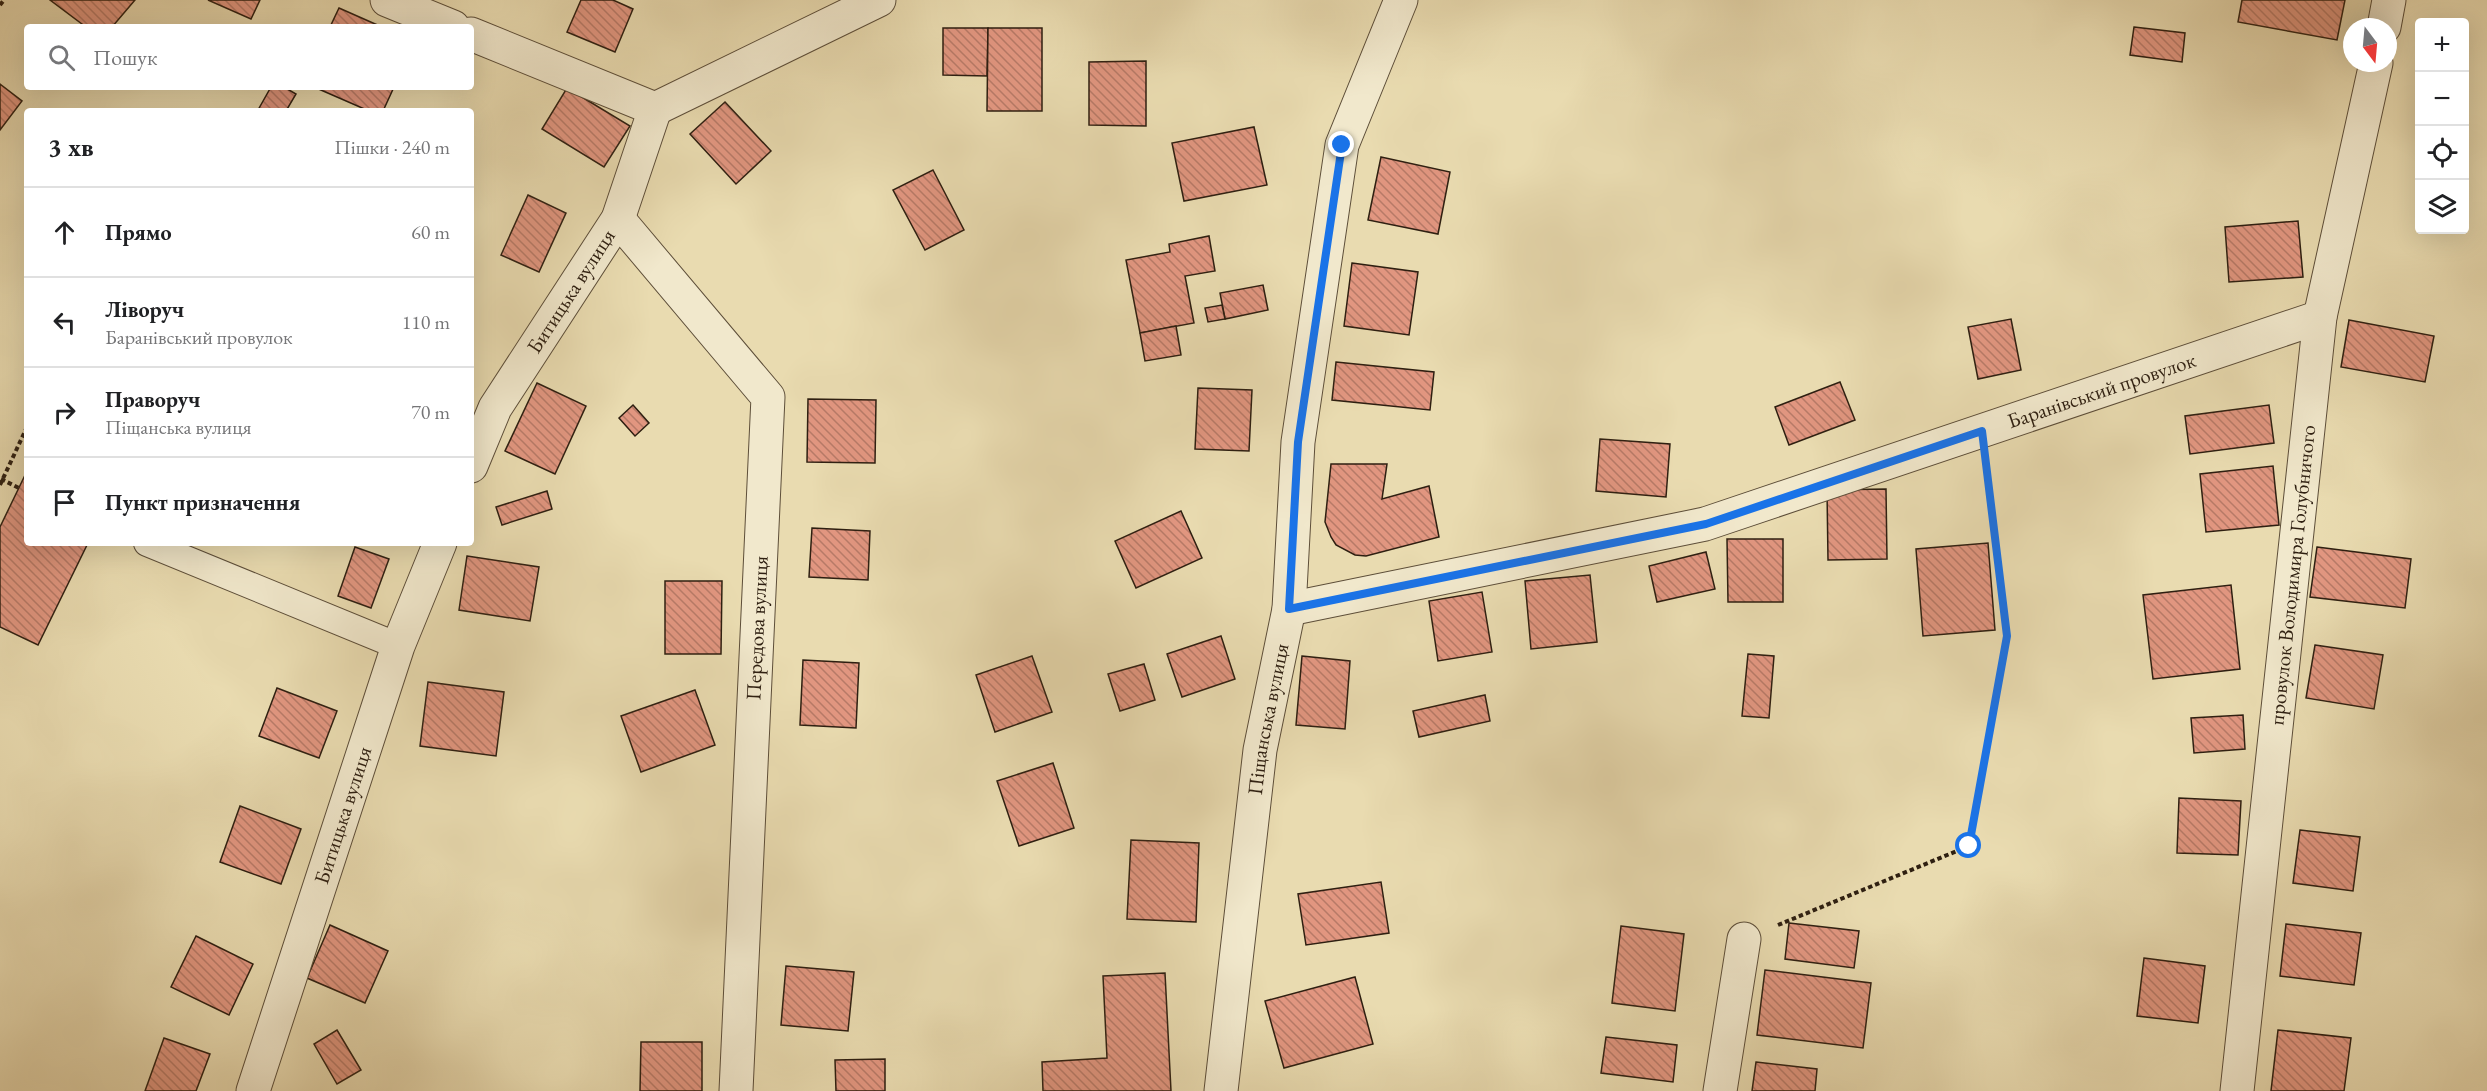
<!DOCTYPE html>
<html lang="uk">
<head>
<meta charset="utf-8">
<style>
  body { margin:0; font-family:"EB Garamond",serif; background:#f6f6f6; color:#202124 }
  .controls { position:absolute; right:18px; top:18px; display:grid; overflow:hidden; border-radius:6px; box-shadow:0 6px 24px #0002 }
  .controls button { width:54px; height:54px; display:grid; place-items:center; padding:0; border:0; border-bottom:2px solid #e0e0e0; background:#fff; color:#202124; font:30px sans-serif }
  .compass { position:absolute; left:2343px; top:18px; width:54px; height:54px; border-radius:50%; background:#fff; box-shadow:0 6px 24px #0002; rotate:164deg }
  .stop { position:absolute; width:18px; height:18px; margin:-14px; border:4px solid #1a73e8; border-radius:50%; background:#fff }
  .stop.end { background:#1a73e8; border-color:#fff; box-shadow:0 2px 6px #0008 }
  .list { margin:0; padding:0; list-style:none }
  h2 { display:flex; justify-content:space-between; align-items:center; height:78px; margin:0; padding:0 24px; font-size:26px }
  h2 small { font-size:20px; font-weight:400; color:#757577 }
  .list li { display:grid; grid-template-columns:39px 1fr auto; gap:18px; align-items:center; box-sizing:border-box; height:90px; padding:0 24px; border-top:2px solid #e0e0e0 }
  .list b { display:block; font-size:22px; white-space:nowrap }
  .list p { margin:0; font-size:20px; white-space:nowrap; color:#757577 }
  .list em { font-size:20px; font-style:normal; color:#757577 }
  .icon { flex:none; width:33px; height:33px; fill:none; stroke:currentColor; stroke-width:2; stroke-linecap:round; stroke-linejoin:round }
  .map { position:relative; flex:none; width:2487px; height:1091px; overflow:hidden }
  .search { position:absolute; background:#fff; box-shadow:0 6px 24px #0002; left:24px; top:24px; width:450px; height:66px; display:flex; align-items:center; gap:15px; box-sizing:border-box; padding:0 21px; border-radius:6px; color:#757577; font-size:22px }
  .panel { position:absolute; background:#fff; box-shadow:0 6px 24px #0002; left:24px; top:108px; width:450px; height:438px; border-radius:6px }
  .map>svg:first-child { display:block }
  .building { fill:url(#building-back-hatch); stroke:#2e1f11; stroke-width:1.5 }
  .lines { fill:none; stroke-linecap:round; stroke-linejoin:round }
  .lane-casing { stroke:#5d4e39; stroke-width:28 }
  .street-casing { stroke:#5d4e39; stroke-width:35 }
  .path { stroke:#2e1f11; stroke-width:4; stroke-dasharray:4.5 3; stroke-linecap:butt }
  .lane { stroke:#f1e8cc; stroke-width:26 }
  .street { stroke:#f1e8cc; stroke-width:33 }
  .route { stroke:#1a73e8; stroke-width:8 }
  .labels { text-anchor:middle; stroke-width:6; stroke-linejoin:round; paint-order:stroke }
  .street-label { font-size:21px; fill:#2e1f11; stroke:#f1e8cc }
</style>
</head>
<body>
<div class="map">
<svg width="2487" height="1091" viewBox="0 0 2487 1091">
  <defs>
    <pattern id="building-back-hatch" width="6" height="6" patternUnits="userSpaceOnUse" patternTransform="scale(1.5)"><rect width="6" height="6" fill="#e19680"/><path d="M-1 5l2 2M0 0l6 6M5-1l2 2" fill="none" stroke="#b77a67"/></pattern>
  </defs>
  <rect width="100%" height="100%" fill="#e9dbb0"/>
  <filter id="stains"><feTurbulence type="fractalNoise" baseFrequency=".00333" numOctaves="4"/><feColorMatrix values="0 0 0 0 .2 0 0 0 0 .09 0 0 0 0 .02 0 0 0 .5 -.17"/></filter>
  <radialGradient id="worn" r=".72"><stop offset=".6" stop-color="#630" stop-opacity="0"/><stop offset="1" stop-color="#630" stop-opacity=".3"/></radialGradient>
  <g class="building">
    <path d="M50 0H135L112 27H86Z"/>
    <path d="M208 0H260L251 19Z"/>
    <path d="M581 0H613L633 9 615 52 567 32Z"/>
    <path d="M2242 0H2345L2337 40 2238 22Z"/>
    <path d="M339 8 382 27H330Z"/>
    <path d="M2134 27 2185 33 2182 62 2130 55Z"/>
    <path d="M943 28H988L987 76 943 75Z"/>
    <path d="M988 28H1042V111H987Z"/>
    <path d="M1146 61V126L1089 125V62Z"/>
    <path d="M0 84 22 101 0 130Z"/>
    <path d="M271 87H284L296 94 286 111 258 110Z"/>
    <path d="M314 87H394L383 111H369Z"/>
    <path d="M567 88 630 126 604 167 542 129Z"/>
    <path d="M725 102 771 151 736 184 690 134Z"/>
    <path d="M1254 127 1267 185 1184 201 1172 143Z"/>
    <path d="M1381 157 1450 172 1438 234 1368 220Z"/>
    <path d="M933 170 964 230 925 250 893 190Z"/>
    <path d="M528 195 566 213 539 272 501 255Z"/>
    <path d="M2298 221 2303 277 2229 282 2225 227Z"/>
    <path d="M1209 236 1215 271 1185 276 1194 323 1140 333 1126 260 1170 252 1169 244Z"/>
    <path d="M1352 263 1418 272 1409 335 1344 326Z"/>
    <path d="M1263 285 1268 310 1225 319 1220 293Z"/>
    <path d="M1222 305 1225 319 1208 322 1205 308Z"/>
    <path d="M2011 319 2021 370 1978 379 1968 327Z"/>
    <path d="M2349 320 2434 336 2425 382 2341 367Z"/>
    <path d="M1176 326 1181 355 1145 361 1140 333Z"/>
    <path d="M1336 362 1434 372 1430 410 1332 400Z"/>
    <path d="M1840 382 1855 420 1789 445 1775 407Z"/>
    <path d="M537 383 586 406 555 474 505 451Z"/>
    <path d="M1198 388 1252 390 1249 451 1195 449Z"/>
    <path d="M808 399 876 400 875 463 807 462Z"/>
    <path d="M633 405 649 423 635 436 619 418Z"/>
    <path d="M2269 405 2274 443 2190 454 2185 416Z"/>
    <path d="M1600 439 1670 444 1666 497 1596 491Z"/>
    <path d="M1331 464H1387L1382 499 1429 486 1439 537 1366 556 1355 555 1336 545 1331 537 1325 522Z"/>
    <path d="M2273 466 2279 525 2206 532 2200 474Z"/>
    <path d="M27 471V543H88L38 645 0 627V527Z"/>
    <path d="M1886 489 1887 559 1828 560 1827 490Z"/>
    <path d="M547 491 552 509 502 525 496 507Z"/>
    <path d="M1181 511 1202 558 1136 588 1115 541Z"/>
    <path d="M812 528 870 531 868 580 809 577Z"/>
    <path d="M1727 539H1783V602H1728Z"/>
    <path d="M1988 543 1995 630 1923 636 1916 549Z"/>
    <path d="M355 547 389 559 371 608 338 596Z"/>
    <path d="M2317 547 2411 559 2405 608 2310 597Z"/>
    <path d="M1706 552 1715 589 1657 602 1649 566Z"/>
    <path d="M467 556 539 567 530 621 459 610Z"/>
    <path d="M1590 575 1597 642 1531 649 1525 581Z"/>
    <path d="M665 581H722L721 654H665Z"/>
    <path d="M2231 585 2240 669 2153 679 2143 595Z"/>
    <path d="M1482 592 1492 652 1438 661 1429 601Z"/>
    <path d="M1221 636 1235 679 1182 697 1167 654Z"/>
    <path d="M2315 645 2383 655 2374 709 2306 698Z"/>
    <path d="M1748 654 1774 656 1769 718 1742 716Z"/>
    <path d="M1032 656 1052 712 995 732 976 675Z"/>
    <path d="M1302 656 1350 661 1345 729 1296 725Z"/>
    <path d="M803 660 859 663 856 728 800 725Z"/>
    <path d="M1144 664 1155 700 1120 711 1108 674Z"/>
    <path d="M428 682 504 692 496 756 420 746Z"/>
    <path d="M277 688 337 711 319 758 259 736Z"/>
    <path d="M695 690 715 745 641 772 621 716Z"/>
    <path d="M1485 695 1490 721 1419 737 1413 711Z"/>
    <path d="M2243 715 2245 749 2194 753 2191 718Z"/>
    <path d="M1053 763 1074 828 1019 846 997 781Z"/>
    <path d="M2179 798 2241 801 2238 855 2177 853Z"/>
    <path d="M240 806 301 829 281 884 220 862Z"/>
    <path d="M2300 830 2360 837 2353 891 2293 883Z"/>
    <path d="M1131 840 1199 843 1196 922 1127 919Z"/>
    <path d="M1381 882 1389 933 1306 945 1298 894Z"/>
    <path d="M1789 923 1859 931 1854 968 1785 959Z"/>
    <path d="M2286 924 2361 933 2354 985 2280 976Z"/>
    <path d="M330 925 388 951 365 1003 307 978Z"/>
    <path d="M1621 926 1684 934 1675 1011 1612 1003Z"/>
    <path d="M196 936 253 964 229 1015 171 987Z"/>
    <path d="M2144 958 2205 966 2198 1023 2137 1016Z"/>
    <path d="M786 966 854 972 848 1031 781 1025Z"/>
    <path d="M1765 970 1871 983 1863 1048 1757 1035Z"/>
    <path d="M1165 973 1171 1091H1043L1042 1062 1107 1058 1103 976Z"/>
    <path d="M1355 977 1373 1044 1284 1068 1265 1001Z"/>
    <path d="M337 1030 361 1070 337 1084 314 1044Z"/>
    <path d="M2278 1030 2351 1038 2344 1091H2271Z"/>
    <path d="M1606 1037 1677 1045 1673 1082 1601 1073Z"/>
    <path d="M164 1038 210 1054 196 1091H145Z"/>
    <path d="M641 1042H702V1091H640Z"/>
    <path d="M885 1059V1091H836L835 1060Z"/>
    <path d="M1756 1062 1817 1069 1815 1091H1752Z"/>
  </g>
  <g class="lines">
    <defs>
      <path id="lane" d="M147 543 398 646"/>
      <g id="street">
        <path d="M387 0 453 27"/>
        <path d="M2384 27 2389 0"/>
        <path d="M471 34 655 109 879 0"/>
        <path d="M618 219 768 397 736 1091"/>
        <path id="s1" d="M471 466 495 408 618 219 655 109"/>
        <path id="s2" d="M1289 609 1705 524 2320 317"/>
        <path id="s3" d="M253 1091 398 646 440 543"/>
        <path id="s4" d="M1221 1091 1260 750 1289 609 1298 442 1342 145 1401 0"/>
        <path d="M1720 1091 1744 939"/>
        <path id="s5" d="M2237 1091 2320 317 2376 63"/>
      </g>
    </defs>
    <use href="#lane" class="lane-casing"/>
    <use href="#street" class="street-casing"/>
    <g class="path">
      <path d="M0 5 4 0"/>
      <path d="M1 479 19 488"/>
      <path d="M0 485 27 427"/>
      <path d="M1778 925 1969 846 2007 636 1987 470"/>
    </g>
    <use href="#lane" class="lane"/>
    <use href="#street" class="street"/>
  </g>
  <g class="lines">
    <path class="route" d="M1342 145 1298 442 1289 609 1706 524 1982 431 2007 636 1969 846"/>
  </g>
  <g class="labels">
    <g class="street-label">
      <text dy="7" stroke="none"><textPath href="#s1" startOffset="202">Битицька вулиця</textPath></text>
      <text dy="7" stroke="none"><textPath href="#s2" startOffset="843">Баранівський провулок</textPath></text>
      <text dy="7" stroke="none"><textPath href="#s5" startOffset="519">провулок Володимира Голубничого</textPath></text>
      <text transform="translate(757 628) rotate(-87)" y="7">Передова вулиця</text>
      <text dy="7" stroke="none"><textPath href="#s4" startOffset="375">Піщанська вулиця</textPath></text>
      <text dy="7" stroke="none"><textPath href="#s3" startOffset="290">Битицька вулиця</textPath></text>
    </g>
  </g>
  <rect width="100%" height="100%" filter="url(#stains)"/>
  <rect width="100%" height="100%" fill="url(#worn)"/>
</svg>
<div class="controls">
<button>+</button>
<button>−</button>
<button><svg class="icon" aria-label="locate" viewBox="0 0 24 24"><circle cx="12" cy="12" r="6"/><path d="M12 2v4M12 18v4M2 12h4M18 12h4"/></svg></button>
<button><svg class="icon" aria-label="layers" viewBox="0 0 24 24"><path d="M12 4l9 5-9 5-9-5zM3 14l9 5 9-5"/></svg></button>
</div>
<svg class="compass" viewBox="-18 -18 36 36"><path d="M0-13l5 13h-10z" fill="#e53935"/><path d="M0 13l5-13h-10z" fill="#757577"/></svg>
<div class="stop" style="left:1969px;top:846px"></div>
<div class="stop end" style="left:1342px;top:145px"></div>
<div class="search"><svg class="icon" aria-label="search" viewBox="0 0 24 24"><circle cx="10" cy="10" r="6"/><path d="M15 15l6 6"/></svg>Пошук</div>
<section class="panel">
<h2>3 хв<small>Пішки · 240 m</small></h2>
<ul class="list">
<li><svg class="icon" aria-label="ahead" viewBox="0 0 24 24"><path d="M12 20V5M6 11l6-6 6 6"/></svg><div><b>Прямо</b></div><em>60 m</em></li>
<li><svg class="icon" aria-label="left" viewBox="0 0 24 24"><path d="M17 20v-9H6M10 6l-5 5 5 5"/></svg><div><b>Ліворуч</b><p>Баранівський провулок</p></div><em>110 m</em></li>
<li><svg class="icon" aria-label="right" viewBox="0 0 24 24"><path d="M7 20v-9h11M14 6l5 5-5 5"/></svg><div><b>Праворуч</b><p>Піщанська вулиця</p></div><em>70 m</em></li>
<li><svg class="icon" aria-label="arrive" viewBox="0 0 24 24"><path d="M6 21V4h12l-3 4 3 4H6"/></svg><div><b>Пункт призначення</b></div></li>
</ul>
</section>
</div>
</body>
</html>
